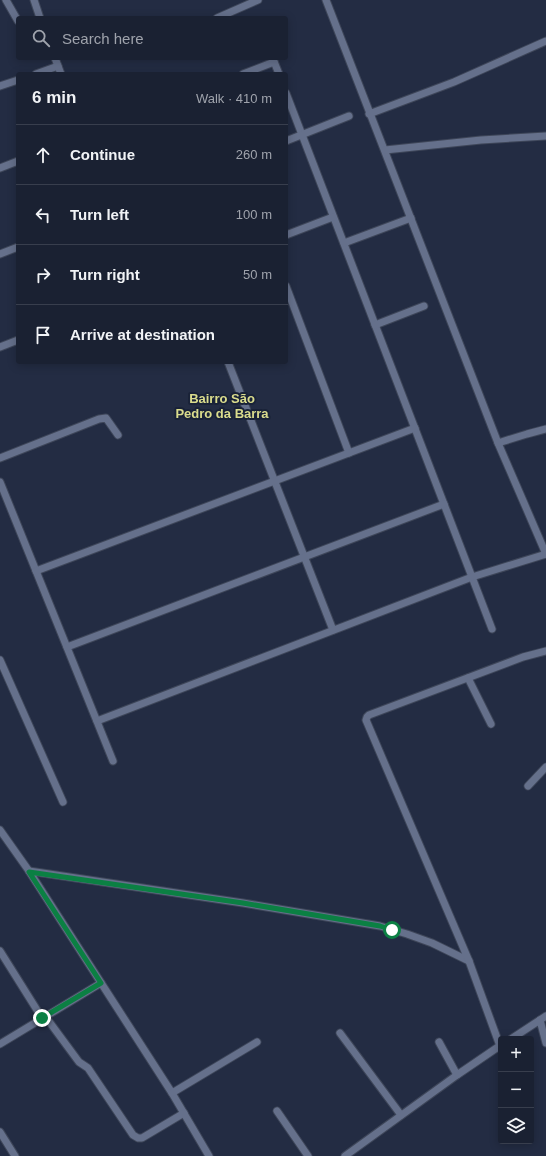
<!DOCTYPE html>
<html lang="en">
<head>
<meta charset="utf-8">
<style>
  body { margin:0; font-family:Arial,sans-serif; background:#23293a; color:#f1f3f6 }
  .controls { position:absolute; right:12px; bottom:12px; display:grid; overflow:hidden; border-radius:4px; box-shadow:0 2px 10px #0003 }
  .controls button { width:36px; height:36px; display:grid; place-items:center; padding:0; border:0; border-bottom:1px solid #383e4d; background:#1a2132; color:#f1f3f6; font:20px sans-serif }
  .stop { position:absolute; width:12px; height:12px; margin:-9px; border:3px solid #0b8043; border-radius:50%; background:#fff }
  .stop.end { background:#0b8043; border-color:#fff; box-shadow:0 1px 4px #0008 }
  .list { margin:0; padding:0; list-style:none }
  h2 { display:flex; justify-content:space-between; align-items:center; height:52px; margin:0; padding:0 16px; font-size:17px }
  h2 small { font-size:13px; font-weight:400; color:#9fa3ac }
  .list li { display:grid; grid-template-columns:26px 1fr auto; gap:12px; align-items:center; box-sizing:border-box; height:60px; padding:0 16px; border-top:1px solid #383e4d }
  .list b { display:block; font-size:15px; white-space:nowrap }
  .list em { font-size:13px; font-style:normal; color:#9fa3ac }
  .icon { flex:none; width:22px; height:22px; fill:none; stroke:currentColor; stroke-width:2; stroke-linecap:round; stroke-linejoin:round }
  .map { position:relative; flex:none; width:546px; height:1156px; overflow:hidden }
  .search { position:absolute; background:#1a2132; box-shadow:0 2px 10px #0003; left:16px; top:16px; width:272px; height:44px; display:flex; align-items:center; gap:10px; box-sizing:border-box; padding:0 14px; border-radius:4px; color:#9fa3ac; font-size:15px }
  .panel { position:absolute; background:#1a2132; box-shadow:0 2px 10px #0003; left:16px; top:72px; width:272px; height:292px; border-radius:4px }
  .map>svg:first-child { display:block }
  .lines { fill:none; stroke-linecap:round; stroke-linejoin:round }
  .street-casing { stroke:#3e4659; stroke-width:9 }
  .street { stroke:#65708b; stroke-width:7 }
  .route { stroke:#0b8043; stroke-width:5 }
  .labels { text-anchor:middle; stroke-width:4; stroke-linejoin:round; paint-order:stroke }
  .neighbourhood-label { font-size:13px; font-weight:bold; fill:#dadc8d; stroke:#192238 }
</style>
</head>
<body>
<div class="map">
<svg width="546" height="1156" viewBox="0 0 546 1156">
  <rect width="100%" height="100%" fill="#232c43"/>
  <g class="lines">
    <defs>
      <g id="street">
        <path d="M6 0 18 21"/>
        <path d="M34 0 40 18"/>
        <path d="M326 0 498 443 524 503 546 554"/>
        <path d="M217 18 258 0"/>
        <path d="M55 58 61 74"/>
        <path d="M273 59 279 74"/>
        <path d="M36 74 58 66"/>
        <path d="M243 74 274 62"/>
        <path d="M0 86 18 80"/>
        <path d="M286 93 492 629"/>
        <path d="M369 114 454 82 546 41"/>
        <path d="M286 141 349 116"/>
        <path d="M385 150 481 140 546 136"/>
        <path d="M0 168 18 161"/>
        <path d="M286 235 333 217"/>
        <path d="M344 243 411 218"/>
        <path d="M0 254 18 247"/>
        <path d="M286 286 349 453"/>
        <path d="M375 325 424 306"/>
        <path d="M0 347 18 340"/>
        <path d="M228 362 333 630"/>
        <path d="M498 443 527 434 546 429"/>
        <path d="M0 458 99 419 106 418 118 435"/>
        <path d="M0 482 113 761"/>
        <path d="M36 571 415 428"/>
        <path d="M67 647 444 504"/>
        <path d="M0 660 63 802"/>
        <path d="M468 678 491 724"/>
        <path d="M97 721 472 577 546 554"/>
        <path d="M528 786 546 767"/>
        <path d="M0 830 29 871 172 1093 209 1156"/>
        <path d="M29 871 243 903 380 926 407 934 432 943 469 961"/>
        <path d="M0 951 42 1018"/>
        <path d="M45 1016 79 1062 88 1068 133 1135 138 1138H142L184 1113"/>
        <path d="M540 1020 546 1043"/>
        <path d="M340 1033 401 1115"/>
        <path d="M511 1039 546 1016"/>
        <path d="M439 1042 457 1075"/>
        <path d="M0 1044 101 983"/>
        <path d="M500 1046 469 961 366 720 367 717 369 715 523 657 546 651"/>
        <path d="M172 1093 257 1042"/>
        <path d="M277 1111 308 1156"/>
        <path d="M0 1132 15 1156"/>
        <path d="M345 1156 457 1075 501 1045"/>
      </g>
    </defs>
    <use href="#street" class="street-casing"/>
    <use href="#street" class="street"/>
  </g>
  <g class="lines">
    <path class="route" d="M42 1018 101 983 29 872 243 903 380 926 392 930"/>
  </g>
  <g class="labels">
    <g class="neighbourhood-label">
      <text x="222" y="403">Bairro São<tspan x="222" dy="15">Pedro da Barra</tspan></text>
    </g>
  </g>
</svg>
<div class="controls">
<button>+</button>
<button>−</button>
<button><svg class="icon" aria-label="layers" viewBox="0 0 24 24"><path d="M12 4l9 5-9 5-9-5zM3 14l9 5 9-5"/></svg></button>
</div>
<div class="stop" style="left:392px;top:930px"></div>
<div class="stop end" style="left:42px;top:1018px"></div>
<div class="search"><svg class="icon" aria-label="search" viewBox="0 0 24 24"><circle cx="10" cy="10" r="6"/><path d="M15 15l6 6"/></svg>Search here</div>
<section class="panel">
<h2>6 min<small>Walk · 410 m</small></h2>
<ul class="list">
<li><svg class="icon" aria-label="ahead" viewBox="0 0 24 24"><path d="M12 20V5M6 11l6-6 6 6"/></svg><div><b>Continue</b></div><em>260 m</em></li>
<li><svg class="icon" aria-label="left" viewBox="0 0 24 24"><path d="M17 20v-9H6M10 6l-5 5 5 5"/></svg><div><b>Turn left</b></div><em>100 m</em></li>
<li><svg class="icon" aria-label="right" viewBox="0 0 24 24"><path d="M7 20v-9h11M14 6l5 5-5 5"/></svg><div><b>Turn right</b></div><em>50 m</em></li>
<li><svg class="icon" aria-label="arrive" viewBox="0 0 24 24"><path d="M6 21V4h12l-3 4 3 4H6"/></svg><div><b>Arrive at destination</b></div></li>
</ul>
</section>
</div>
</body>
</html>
